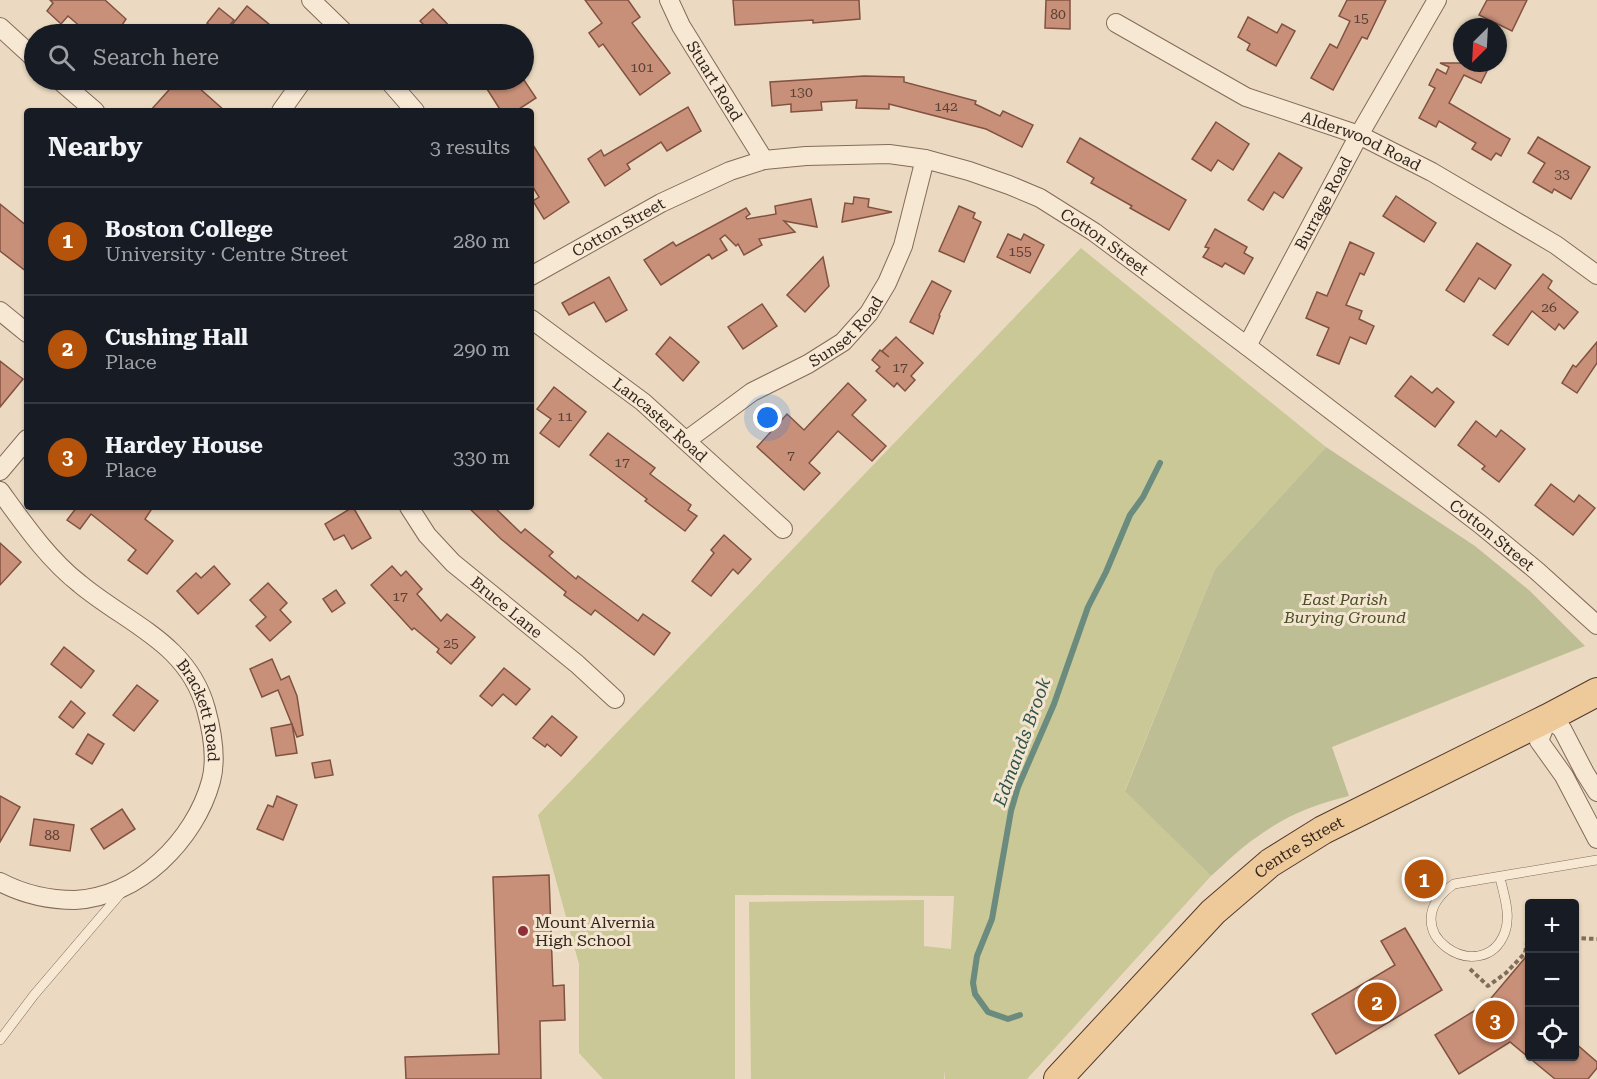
<!DOCTYPE html>
<html lang="en">
<head>
<meta charset="utf-8">
<style>
  body { margin:0; font-family:"Roboto Serif",serif; background:#20242c; color:#f1f3f6 }
  .controls { position:absolute; right:18px; bottom:18px; display:grid; overflow:hidden; border-radius:6px; box-shadow:0 2px 4px #0004 }
  .controls button { width:54px; height:54px; display:grid; place-items:center; padding:0; border:0; border-bottom:2px solid #363941; background:#171b24; color:#f1f3f6; font:30px sans-serif }
  .compass { position:absolute; left:1453px; top:18px; width:54px; height:54px; border-radius:50%; background:#171b24; box-shadow:0 2px 4px #0004; rotate:204deg }
  .you { position:absolute; left:768px; top:418px; width:21px; height:21px; margin:-15px; border:4px solid #fff; border-radius:50%; background:#1a73e8; box-shadow:0 0 0 9px #1a73e833 }
  .badge { display:grid; place-items:center; width:39px; height:39px; border-radius:50%; background:#b45309; color:#fff; font-size:20px; font-weight:700 }
  .pin { position:absolute; translate:-50% -50%; border:3px solid #fff; box-shadow:0 2px 6px #0006 }
  .list { margin:0; padding:0; list-style:none }
  h2 { display:flex; justify-content:space-between; align-items:center; height:78px; margin:0; padding:0 24px; font-size:26px }
  h2 small { font-size:20px; font-weight:400; color:#9ea1a6 }
  .list li { display:grid; grid-template-columns:39px 1fr auto; gap:18px; align-items:center; box-sizing:border-box; height:108px; padding:0 24px; border-top:2px solid #363941 }
  .list b { display:block; font-size:22px; white-space:nowrap }
  .list p { margin:0; font-size:20px; white-space:nowrap; color:#9ea1a6 }
  .list em { font-size:20px; font-style:normal; color:#9ea1a6 }
  .icon { flex:none; width:33px; height:33px; fill:none; stroke:currentColor; stroke-width:2; stroke-linecap:round; stroke-linejoin:round }
  .map { position:relative; flex:none; width:1597px; height:1079px; overflow:hidden }
  .search { position:absolute; background:#171b24; box-shadow:0 2px 4px #0004; left:24px; top:24px; width:510px; height:66px; display:flex; align-items:center; gap:15px; box-sizing:border-box; padding:0 21px; border-radius:33px; color:#9ea1a6; font-size:22px }
  .panel { position:absolute; background:#171b24; box-shadow:0 2px 4px #0004; left:24px; top:108px; width:510px; height:402px; border-radius:6px }
  .map>svg:first-child { display:block }
  .green { fill:#c9c896 }
  .cemetery { fill:#bebe95 }
  .lines { fill:none; stroke-linecap:round; stroke-linejoin:round }
  .stream { stroke:#6b8b7f; stroke-width:6 }
  .building { fill:#c89079; stroke:#825241; stroke-width:1.5 }
  .lane-casing { stroke:#846b5a; stroke-width:10 }
  .street-casing { stroke:#846b5a; stroke-width:20 }
  .primary-casing { stroke:#523a2e; stroke-width:30 }
  .path { stroke:#846b5a; stroke-width:4; stroke-dasharray:4.5 3; stroke-linecap:butt }
  .lane { stroke:#f7e8d4; stroke-width:9 }
  .street { stroke:#f7e8d4; stroke-width:18 }
  .primary { stroke:#eec99a; stroke-width:28 }
  .poi-dot { fill:#902d3a; stroke:#f3e5d0; stroke-width:2 }
  .labels { text-anchor:middle; stroke-width:6; stroke-linejoin:round; paint-order:stroke }
  .number-label { font-size:14px; fill:#594034 }
  .street-label { font-size:16px; fill:#34261d; stroke:#f3e5d0 }
  .park-label { font-size:16px; font-style:italic; fill:#4a5025; stroke:#f3e5d0 }
  .poi-label { font-size:16px; fill:#34261d; stroke:#f3e5d0; text-anchor:start }
  .water-label { font-size:18px; font-style:italic; fill:#2d534c; stroke:#f3e5d0 }
</style>
</head>
<body>
<div class="map">
<svg width="1597" height="1079" viewBox="0 0 1597 1079">
  <rect width="100%" height="100%" fill="#ebdac1"/>
  <path class="green" d="M1081 248 1326 447 1215 569 1125 790 1211 876 1027 1079H945V1070L944 1079H751L749 902 924 900V946L951 949 954 896 735 895V1079H603L579 1053V964L538 815Z"/>
  <path class="cemetery" d="M1326 447 1475 546 1530 591 1585 646 1332 747 1349 796C1315 804 1285 816 1257 837 1240 848 1226 863 1211 876L1125 791 1215 569Z"/>
  <g class="lines">
    <path class="stream" d="M1020 1015 1008 1019 988 1012 975 994 973 983 977 956 992 919 1011 811 1018 787 1054 704 1088 607 1106 572 1130 515 1143 497 1160 463"/>
  </g>
  <g class="building">
    <path d="M50 0H105L126 19 122 25 133 34H89L68 16 61 24 47 11 53 3Z"/>
    <path d="M585 0H628L640 17 632 23 670 73 640 95 603 44 599 47 589 33 602 23Z"/>
    <path d="M733 0H859L860 19 813 23V20L735 25Z"/>
    <path d="M1046 0H1070V29L1045 28Z"/>
    <path d="M1347 0H1386L1367 39 1362 37 1333 90 1311 78 1330 44 1337 48 1350 21 1339 16Z"/>
    <path d="M1487 0H1527L1512 31 1479 15Z"/>
    <path d="M247 6 281 34H240L231 26Z"/>
    <path d="M219 8 234 20 222 34 207 23Z"/>
    <path d="M433 9 457 34H433L420 21Z"/>
    <path d="M1248 17 1277 33 1282 24 1295 31 1276 66 1247 50 1250 44 1238 37Z"/>
    <path d="M1440 63H1491L1481 83 1464 75 1449 103 1510 139 1501 156 1496 153 1491 160 1472 149 1476 143 1439 121 1436 127 1419 118 1435 88 1429 85 1437 69 1446 74 1449 67Z"/>
    <path d="M864 76 904 77V82L976 101 975 104 1000 116 1003 111 1033 125 1022 147 986 129 889 104V109L856 108 857 100 821 102 822 110 791 112V104L772 106 770 82Z"/>
    <path d="M178 80H190L225 111H150Z"/>
    <path d="M503 80H524L536 98 516 111H501L487 89Z"/>
    <path d="M688 107 701 131 667 151 661 142 627 164 630 169 605 186 588 159 601 150 604 156Z"/>
    <path d="M1216 122 1249 144 1233 170 1218 160 1211 171 1192 159Z"/>
    <path d="M1538 137 1590 167 1571 199 1554 189 1552 193 1533 182 1545 163 1528 153Z"/>
    <path d="M1080 138 1186 200 1169 230 1130 208 1132 206 1091 183 1094 178 1067 162Z"/>
    <path d="M531 142 569 202 544 219 533 201 539 197 531 184Z"/>
    <path d="M1279 153 1302 168 1283 198 1274 192 1263 210 1248 200Z"/>
    <path d="M1396 196 1436 223 1424 242 1383 216Z"/>
    <path d="M854 197 869 199 868 207 892 212 842 222 845 203 853 204Z"/>
    <path d="M811 199 817 227 784 221 795 232 759 239 762 245 744 255 738 244 736 246 725 235 720 239 727 250 712 259 709 254 661 285 644 260 673 242 676 246 746 208 750 214 746 217 747 219 776 214 775 206Z"/>
    <path d="M0 204 27 226V272L0 251Z"/>
    <path d="M959 206 975 213 973 218 981 222 964 262 939 251Z"/>
    <path d="M1215 229 1247 247 1244 253 1253 258 1244 274 1225 263 1222 267 1203 257 1209 248 1205 247Z"/>
    <path d="M1008 234 1021 240 1024 234 1044 245 1030 273 997 257Z"/>
    <path d="M1350 242 1374 253 1364 275 1360 273 1346 305 1362 311 1359 319 1374 326 1366 344 1350 337 1339 364 1317 355 1329 328 1306 318 1317 292 1327 296Z"/>
    <path d="M1477 243 1511 265 1495 289 1479 278 1464 302 1446 290Z"/>
    <path d="M823 257 829 286 805 312 787 295Z"/>
    <path d="M1543 274 1552 281 1548 288 1578 312 1564 329 1559 324 1555 330 1532 311 1508 345 1493 335Z"/>
    <path d="M609 277 627 310 606 322 594 302 569 315 562 303Z"/>
    <path d="M932 281 951 291 939 315 940 316 933 334 910 322Z"/>
    <path d="M762 304 777 326 743 349 728 327Z"/>
    <path d="M670 337 699 362 683 381 656 354Z"/>
    <path d="M896 337 923 363 911 376 915 380 905 391 897 383 894 387 876 371 880 367 872 360 880 350 889 357 882 351Z"/>
    <path d="M1597 342V363L1577 393 1562 383 1573 365 1576 367Z"/>
    <path d="M0 361 23 379 0 407Z"/>
    <path d="M1411 376 1432 393 1437 388 1454 402 1435 427 1395 396Z"/>
    <path d="M848 383 866 400 852 415 886 446 872 461 838 431 809 463 820 473 804 490 757 447 787 414 804 430Z"/>
    <path d="M554 387 586 412 559 447 540 433 551 419 537 409Z"/>
    <path d="M1476 421 1496 437 1501 430 1525 449 1499 482 1482 469 1485 466 1458 445Z"/>
    <path d="M608 433 655 468 650 474 691 505 688 510 697 516 685 531 645 501 647 499 590 455Z"/>
    <path d="M1551 484 1574 502 1579 495 1595 508 1573 535 1535 505Z"/>
    <path d="M77 507H153L145 519 173 541 147 574 128 560 136 550 91 514 80 529 67 520Z"/>
    <path d="M353 507 371 538 352 549 344 535 334 540 325 524Z"/>
    <path d="M468 507H494L521 533 525 529 553 552 549 556 576 579 578 576 638 621 643 614 670 633 654 655 595 610 591 615 564 595 566 592 501 539Z"/>
    <path d="M724 535 751 559 738 574 733 569 711 596 692 581 714 553 711 550Z"/>
    <path d="M0 543 21 562 0 585Z"/>
    <path d="M214 566 230 584 198 614 177 591 196 573 201 578Z"/>
    <path d="M392 566 401 576 406 571 422 589 417 594 441 621 447 614 475 637 451 664 437 652 439 649 414 628 412 630 371 585Z"/>
    <path d="M268 583 287 603 280 610 291 622 270 641 256 626 266 617 250 600Z"/>
    <path d="M336 590 345 603 332 612 323 599Z"/>
    <path d="M64 647 94 671 81 688 51 664Z"/>
    <path d="M272 659 281 680 289 676 297 696 303 735 297 737 278 690 262 697 250 669Z"/>
    <path d="M504 668 530 689 516 705 503 694 492 706 480 696Z"/>
    <path d="M137 685 158 701 134 731 113 715Z"/>
    <path d="M71 701 85 713 73 728 59 717Z"/>
    <path d="M552 716 577 737 561 756 547 744 545 747 533 738Z"/>
    <path d="M292 724 297 753 276 756 271 728Z"/>
    <path d="M88 734 104 744 92 764 76 754Z"/>
    <path d="M330 760 333 775 315 778 312 763Z"/>
    <path d="M0 796 20 807 0 842Z"/>
    <path d="M277 796 297 805 283 840 257 829 268 805 273 807Z"/>
    <path d="M122 809 135 829 104 849 91 829Z"/>
    <path d="M34 819 74 825 70 851 30 845Z"/>
    <path d="M549 875 553 986 564 985 565 1020 540 1021 541 1079H406L405 1057 499 1054 493 877Z"/>
    <path d="M1405 928 1442 990 1336 1054 1312 1014 1395 965 1381 941Z"/>
    <path d="M1530 952V1056H1575V1043L1597 1062V1068L1588 1079H1555L1510 1042 1459 1074 1435 1035 1487 1003Z"/>
  </g>
  <g class="lines">
    <defs>
      <g id="lane">
        <path d="M1500 878C1504 895 1511 915 1505 932 1483 991 1388 930 1454 884L1597 860"/>
        <path d="M0 1040 34 995 121 893"/>
      </g>
      <g id="street">
        <path d="M311 0 346 34"/>
        <path id="s1" d="M669 0 681 26 764 160"/>
        <path id="s2" d="M1116 23 1246 97 1359 135 1432 172 1556 245 1597 275"/>
        <path d="M0 27 34 58"/>
        <path d="M59 80 95 111"/>
        <path d="M388 80 415 111"/>
        <path d="M281 111 303 80"/>
        <path id="s3" d="M531 276 661 203 730 171 764 160 806 156 889 154 925 159 969 171 1009 185 1040 198 1094 232 1247 346 1480 524 1537 571 1597 625"/>
        <path d="M0 311 27 333"/>
        <path id="s4" d="M531 319 643 402 783 529"/>
        <path id="s5" d="M1247 346 1359 135 1437 0"/>
        <path id="s6" d="M687 440 752 392 808 364 843 342 869 313 887 283 903 246 925 159"/>
        <path d="M0 471 27 439"/>
        <path id="s7" d="M0 491C24 524 48 559 80 584 128 624 188 643 206 709 212 731 217 759 211 781 195 840 138 897 75 900 48 900 23 894 0 882"/>
        <path id="s8" d="M409 507 427 535 453 563 577 664 615 699"/>
        <path d="M1597 792 1585 773 1562 729 1548 718 1539 741 1564 776 1597 839"/>
      </g>
      <g id="primary">
        <path id="s9" d="M1058 1079 1213 912 1270 863 1323 830 1548 718 1597 692"/>
      </g>
    </defs>
    <use href="#lane" class="lane-casing"/>
    <use href="#street" class="street-casing"/>
    <use href="#primary" class="primary-casing"/>
    <g class="path">
      <path d="M1574 938 1597 939"/>
      <path d="M1470 969 1488 986 1506 973 1525 953 1528 938"/>
    </g>
    <use href="#lane" class="lane"/>
    <use href="#street" class="street"/>
    <use href="#primary" class="primary"/>
  </g>
  <circle class="poi-dot" cx="523" cy="931" r="6"/>
  <g class="labels">
    <g class="number-label">
      <text x="1058" y="19">80</text>
      <text x="1361" y="23">15</text>
      <text x="642" y="72">101</text>
      <text x="801" y="97">130</text>
      <text x="946" y="111">142</text>
      <text x="1562" y="179">33</text>
      <text x="1020" y="256">155</text>
      <text x="1549" y="312">26</text>
      <text x="900" y="372">17</text>
      <text x="565" y="421">11</text>
      <text x="791" y="460">7</text>
      <text x="622" y="467">17</text>
      <text x="400" y="601">17</text>
      <text x="451" y="648">25</text>
      <text x="52" y="840">88</text>
    </g>
    <g class="street-label">
      <text dy="6" stroke="none"><textPath href="#s1" startOffset="93">Stuart Road</textPath></text>
      <text dy="6" stroke="none"><textPath href="#s2" startOffset="273">Alderwood Road</textPath></text>
      <text dy="6" stroke="none"><textPath href="#s5" startOffset="162">Burrage Road</textPath></text>
      <text dy="6" stroke="none"><textPath href="#s3" startOffset="100">Cotton Street</textPath></text>
      <text dy="6" stroke="none"><textPath href="#s3" startOffset="622">Cotton Street</textPath></text>
      <text dy="6" stroke="none"><textPath href="#s6" startOffset="194">Sunset Road</textPath></text>
      <text dy="6" stroke="none"><textPath href="#s4" startOffset="164">Lancaster Road</textPath></text>
      <text dy="6" stroke="none"><textPath href="#s3" startOffset="1108">Cotton Street</textPath></text>
      <text dy="6" stroke="none"><textPath href="#s8" startOffset="141">Bruce Lane</textPath></text>
      <text dy="6" stroke="none"><textPath href="#s7" startOffset="304">Brackett Road</textPath></text>
      <text dy="6" stroke="none"><textPath href="#s9" startOffset="336">Centre Street</textPath></text>
    </g>
    <g class="park-label">
      <text x="1345" y="605">East Parish<tspan x="1345" dy="18">Burying Ground</tspan></text>
    </g>
    <g class="poi-label">
      <text x="535" y="928">Mount Alvernia<tspan x="535" dy="18">High School</tspan></text>
    </g>
    <g class="water-label">
      <text transform="translate(1022 742) rotate(-70)" y="6">Edmands Brook</text>
    </g>
  </g>
</svg>
<div class="controls">
<button>+</button>
<button>−</button>
<button><svg class="icon" aria-label="locate" viewBox="0 0 24 24"><circle cx="12" cy="12" r="6"/><path d="M12 2v4M12 18v4M2 12h4M18 12h4"/></svg></button>
</div>
<svg class="compass" viewBox="-18 -18 36 36"><path d="M0-13l5 13h-10z" fill="#e53935"/><path d="M0 13l5-13h-10z" fill="#9ea1a6"/></svg>
<div class="you"></div>
<div class="pin badge" style="left:1424px;top:879px">1</div>
<div class="pin badge" style="left:1377px;top:1002px">2</div>
<div class="pin badge" style="left:1495px;top:1020px">3</div>
<div class="search"><svg class="icon" aria-label="search" viewBox="0 0 24 24"><circle cx="10" cy="10" r="6"/><path d="M15 15l6 6"/></svg>Search here</div>
<section class="panel">
<h2>Nearby<small>3 results</small></h2>
<ul class="list">
<li><span class="badge">1</span><div><b>Boston College</b><p>University · Centre Street</p></div><em>280 m</em></li>
<li><span class="badge">2</span><div><b>Cushing Hall</b><p>Place</p></div><em>290 m</em></li>
<li><span class="badge">3</span><div><b>Hardey House</b><p>Place</p></div><em>330 m</em></li>
</ul>
</section>
</div>
</body>
</html>
